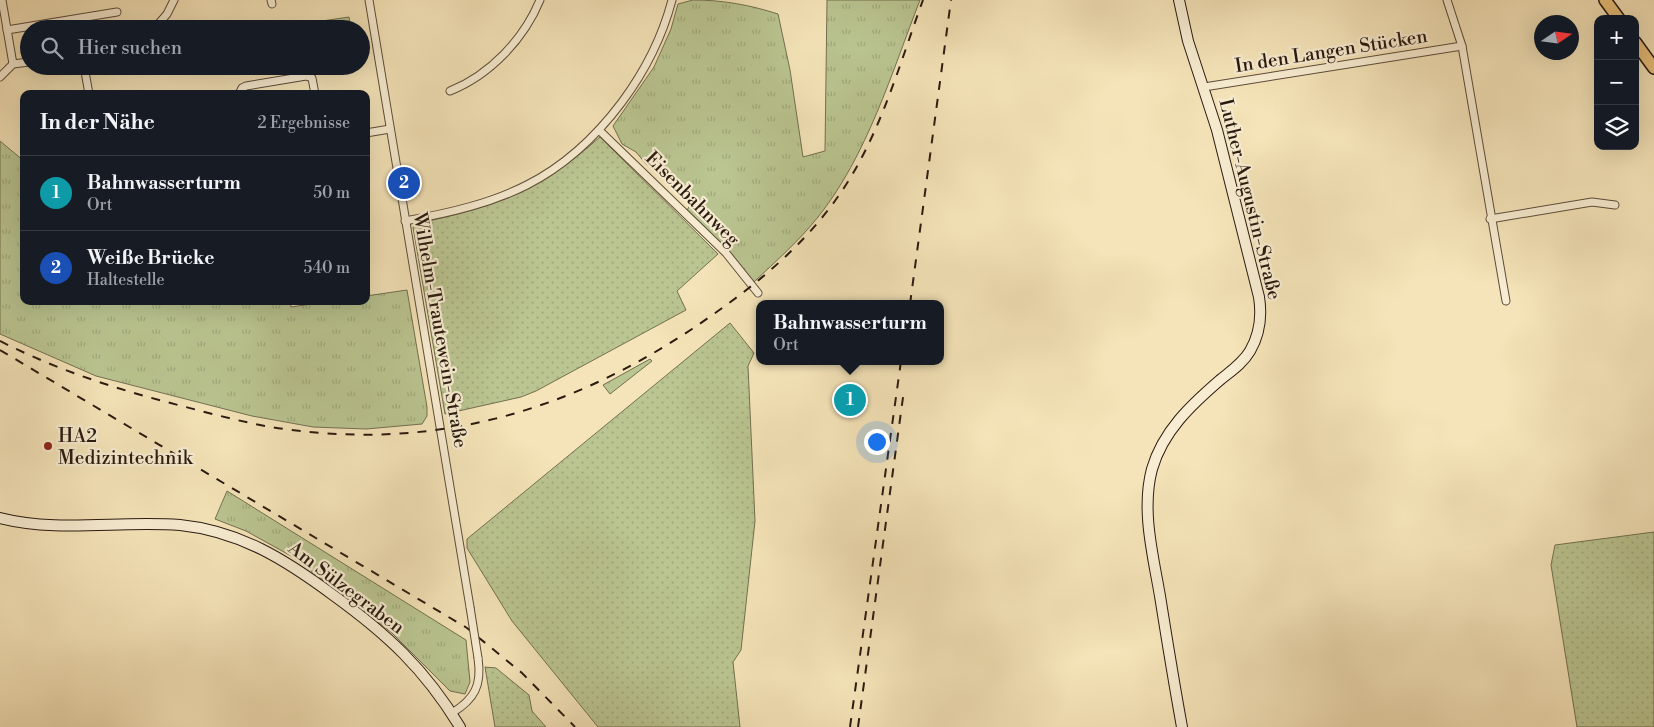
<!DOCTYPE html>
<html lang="de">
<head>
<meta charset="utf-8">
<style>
  body { margin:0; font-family:"Libre Bodoni",serif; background:#20242c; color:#f1f3f6 }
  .controls { position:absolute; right:15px; top:15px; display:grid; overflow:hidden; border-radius:10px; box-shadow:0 5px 20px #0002 }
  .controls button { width:45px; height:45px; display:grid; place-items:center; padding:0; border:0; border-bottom:1px solid #363941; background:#171b24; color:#f1f3f6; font:25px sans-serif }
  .compass { position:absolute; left:1534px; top:15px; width:45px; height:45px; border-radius:50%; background:#171b24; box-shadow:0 5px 20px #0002; rotate:77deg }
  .you { position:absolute; left:876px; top:441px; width:18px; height:18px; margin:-12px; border:4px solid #fff; border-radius:50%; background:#1a73e8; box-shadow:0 0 0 8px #1a73e833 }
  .badge { display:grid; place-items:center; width:32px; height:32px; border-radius:50%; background:#7c3aed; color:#fff; font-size:16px; font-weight:700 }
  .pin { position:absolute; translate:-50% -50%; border:2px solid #fff; box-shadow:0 1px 5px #0006 }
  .popup { position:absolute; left:756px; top:300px; width:188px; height:65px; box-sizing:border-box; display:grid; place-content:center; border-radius:10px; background:#171b24; filter:drop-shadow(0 1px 4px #0005); font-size:16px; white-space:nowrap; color:#9ea1a6 }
  .popup b { font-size:19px; color:#f1f3f6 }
  .popup::after { content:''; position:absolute; left:50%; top:100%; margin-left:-10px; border:10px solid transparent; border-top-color:#171b24 }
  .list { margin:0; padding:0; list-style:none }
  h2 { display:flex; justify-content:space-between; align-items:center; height:65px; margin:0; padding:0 20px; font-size:21px }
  h2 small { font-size:16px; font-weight:400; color:#9ea1a6 }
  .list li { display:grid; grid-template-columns:32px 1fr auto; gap:15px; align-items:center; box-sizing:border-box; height:75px; padding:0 20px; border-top:1px solid #363941 }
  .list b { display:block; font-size:19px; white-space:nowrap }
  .list p { margin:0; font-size:16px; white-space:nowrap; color:#9ea1a6 }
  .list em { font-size:16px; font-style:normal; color:#9ea1a6 }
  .icon { flex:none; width:28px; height:28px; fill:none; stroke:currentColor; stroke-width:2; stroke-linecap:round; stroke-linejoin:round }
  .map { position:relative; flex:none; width:1654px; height:727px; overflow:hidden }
  .search { position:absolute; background:#171b24; box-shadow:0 5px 20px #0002; left:20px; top:20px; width:350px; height:55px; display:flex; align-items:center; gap:12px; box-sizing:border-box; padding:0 18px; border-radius:28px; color:#9ea1a6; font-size:19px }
  .panel { position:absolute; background:#171b24; box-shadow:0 5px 20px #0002; left:20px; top:90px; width:350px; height:215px; border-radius:10px }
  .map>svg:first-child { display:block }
  .grass { fill:url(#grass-tufts); stroke:#727050 }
  .garden { fill:url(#garden-dots); stroke:#727050 }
  .pitch { fill:#bac591; stroke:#727050 }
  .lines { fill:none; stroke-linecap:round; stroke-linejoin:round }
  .street-casing { stroke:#5d4c3a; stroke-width:9 }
  .secondary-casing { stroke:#2a1a10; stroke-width:12 }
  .primary-casing { stroke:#2a1a10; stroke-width:14 }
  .street { stroke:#f8edd2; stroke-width:7 }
  .secondary { stroke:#f8edd2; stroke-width:10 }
  .primary { stroke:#eac27c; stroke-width:11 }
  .rail { stroke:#2a1a10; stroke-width:2; stroke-dasharray:9 9; stroke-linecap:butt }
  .street-bridge-casing { stroke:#5d4c3a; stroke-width:9; stroke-linecap:butt }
  .street-bridge { stroke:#f8edd2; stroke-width:7 }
  .poi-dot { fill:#8f2418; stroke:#f8edd2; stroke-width:2 }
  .labels { text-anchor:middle; stroke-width:4.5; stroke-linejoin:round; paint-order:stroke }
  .street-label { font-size:19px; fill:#2a1a10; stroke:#f8edd2 }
  .poi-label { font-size:19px; fill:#2a1a10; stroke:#f8edd2; text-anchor:start }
</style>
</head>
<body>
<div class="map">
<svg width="1654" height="727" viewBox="0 0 1654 727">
  <defs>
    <pattern id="grass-tufts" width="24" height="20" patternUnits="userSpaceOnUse" patternTransform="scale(1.25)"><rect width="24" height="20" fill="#bac591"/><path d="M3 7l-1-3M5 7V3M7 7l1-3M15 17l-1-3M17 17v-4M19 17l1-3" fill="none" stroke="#a0a97c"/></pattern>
    <pattern id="garden-dots" width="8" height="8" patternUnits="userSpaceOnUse" patternTransform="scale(1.25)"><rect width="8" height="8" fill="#bac591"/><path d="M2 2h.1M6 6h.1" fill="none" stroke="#a0a97c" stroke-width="1.8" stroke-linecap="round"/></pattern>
  </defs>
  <rect width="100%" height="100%" fill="#f5e4b9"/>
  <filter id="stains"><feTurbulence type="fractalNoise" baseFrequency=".004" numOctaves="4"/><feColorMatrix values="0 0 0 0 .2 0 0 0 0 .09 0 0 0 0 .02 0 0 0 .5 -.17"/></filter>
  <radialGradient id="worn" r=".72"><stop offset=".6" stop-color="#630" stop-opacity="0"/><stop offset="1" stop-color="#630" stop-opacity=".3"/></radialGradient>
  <g class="grass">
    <path d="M693 0C723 0 750 5 778 14L790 70 803 157 825 151 827 0H920C892 72 867 156 818 217 799 241 776 261 754 282L729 251 687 210 695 198 688 195 665 175 646 164 636 152 622 144 613 126 654 67 671 29 678 4Z"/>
    <path d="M0 141 24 161V301H290L291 307 332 301H366V296L407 290 427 407V416L422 424 366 429 313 427 252 416 96 376 0 334Z"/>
    <path d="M650 359 652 361 610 394 603 385Z"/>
    <path d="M227 491 466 640 470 682 465 694 450 691 392 633 293 557 246 531 215 519Z"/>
  </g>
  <g class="garden">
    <path d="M600 137 718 254 677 291 686 310 536 391 521 397 445 414 413 227 419 223C495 207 540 190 600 137Z"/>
    <path d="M730 323 754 353 748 366 755 521 741 650 733 662 740 727H598L512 621 467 548V539Z"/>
    <path d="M1654 532V727H1577L1551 565 1555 545Z"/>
    <path d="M485 667 496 668 529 695 532 711 546 727H495Z"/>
  </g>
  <path class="pitch" d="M349 17 351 29H323L322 21Z"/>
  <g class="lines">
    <defs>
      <g id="street">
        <path d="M2 0 13 64"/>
        <path d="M271 0 272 4"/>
        <path d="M369 0 470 607"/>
        <path d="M1447 0 1462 46 1506 301"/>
        <path d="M154 29 167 14 174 0"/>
        <path d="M7 30 117 12"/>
        <path d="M84 66 89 94"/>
        <path d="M0 77 13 64 29 62"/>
        <path d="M1204 87 1462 46"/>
        <path d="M450 91C490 75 524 39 540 0"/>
        <path d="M239 94 242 88 246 86 306 76 312 78 315 94"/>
        <path d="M600 131 726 253 758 293"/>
        <path d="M366 133 390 129"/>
        <path d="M1490 219 1592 202 1615 205"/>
        <path d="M405 221C500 204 562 182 622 102 645 71 662 38 672 0"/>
        <path d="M452 713C475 699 482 685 478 658"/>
      </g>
      <g id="secondary">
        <path d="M1179 0 1188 41 1217 130 1259 297C1262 316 1260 334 1250 351 1243 363 1231 371 1220 380 1191 405 1163 431 1152 469 1141 510 1153 555 1160 596 1167 640 1174 683 1182 727"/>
        <path d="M0 518C59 533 120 520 180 525 240 531 286 560 333 595 387 634 425 669 460 727"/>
      </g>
      <g id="primary">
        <path d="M1605 0 1619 19"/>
        <path d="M1635 42 1654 68"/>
      </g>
    </defs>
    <use href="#street" class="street-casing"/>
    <use href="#secondary" class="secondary-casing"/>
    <use href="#primary" class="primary-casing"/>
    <use href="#street" class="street"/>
    <use href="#secondary" class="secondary"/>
    <use href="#primary" class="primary"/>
    <g class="rail">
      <path d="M910 304 951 0"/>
      <path d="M0 341C57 370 116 389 178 405 213 414 248 424 284 429 435 450 567 412 692 329 753 288 810 243 849 180 883 125 901 60 923 0"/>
      <path d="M0 350 467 628 522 673 575 727"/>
      <path d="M850 727 901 361"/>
      <path d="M858 727 904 390"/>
    </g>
    <defs>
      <path id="street-bridge" d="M470 607 478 658"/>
    </defs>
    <use href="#street-bridge" class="street-bridge-casing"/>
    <use href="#street-bridge" class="street-bridge"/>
  </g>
  <circle class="poi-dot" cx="48" cy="446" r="5"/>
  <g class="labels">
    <g class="street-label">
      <text transform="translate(1331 50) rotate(-9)" y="7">In den Langen Stücken</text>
      <text transform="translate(693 198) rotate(45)" y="7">Eisenbahnweg</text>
      <text transform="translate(1251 199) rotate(76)" y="7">Luther-Augustin-Straße</text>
      <text transform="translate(441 330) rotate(80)" y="7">Wilhelm-Trautewein-Straße</text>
      <text transform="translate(347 587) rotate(37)" y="7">Am Sülzegraben</text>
    </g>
    <g class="poi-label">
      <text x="58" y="442">HA2<tspan x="58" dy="22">Medizintechnik</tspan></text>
    </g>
  </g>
  <rect width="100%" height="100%" filter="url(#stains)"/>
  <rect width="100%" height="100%" fill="url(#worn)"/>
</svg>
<div class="controls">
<button>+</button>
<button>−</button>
<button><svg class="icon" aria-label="layers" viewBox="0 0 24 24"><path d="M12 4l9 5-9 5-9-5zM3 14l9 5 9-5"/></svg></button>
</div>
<svg class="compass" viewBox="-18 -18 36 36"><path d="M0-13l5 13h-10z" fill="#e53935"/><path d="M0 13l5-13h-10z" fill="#9ea1a6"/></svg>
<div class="you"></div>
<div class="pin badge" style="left:850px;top:400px;background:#0f9aa8">1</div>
<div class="popup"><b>Bahnwasserturm</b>Ort</div>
<div class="pin badge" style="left:404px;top:183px;background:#1a4fb4">2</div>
<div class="search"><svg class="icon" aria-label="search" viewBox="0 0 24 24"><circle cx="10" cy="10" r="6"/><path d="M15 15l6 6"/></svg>Hier suchen</div>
<section class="panel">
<h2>In der Nähe<small>2 Ergebnisse</small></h2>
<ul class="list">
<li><span class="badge" style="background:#0f9aa8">1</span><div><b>Bahnwasserturm</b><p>Ort</p></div><em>50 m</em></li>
<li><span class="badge" style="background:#1a4fb4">2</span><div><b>Weiße Brücke</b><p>Haltestelle</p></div><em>540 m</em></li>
</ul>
</section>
</div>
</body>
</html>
